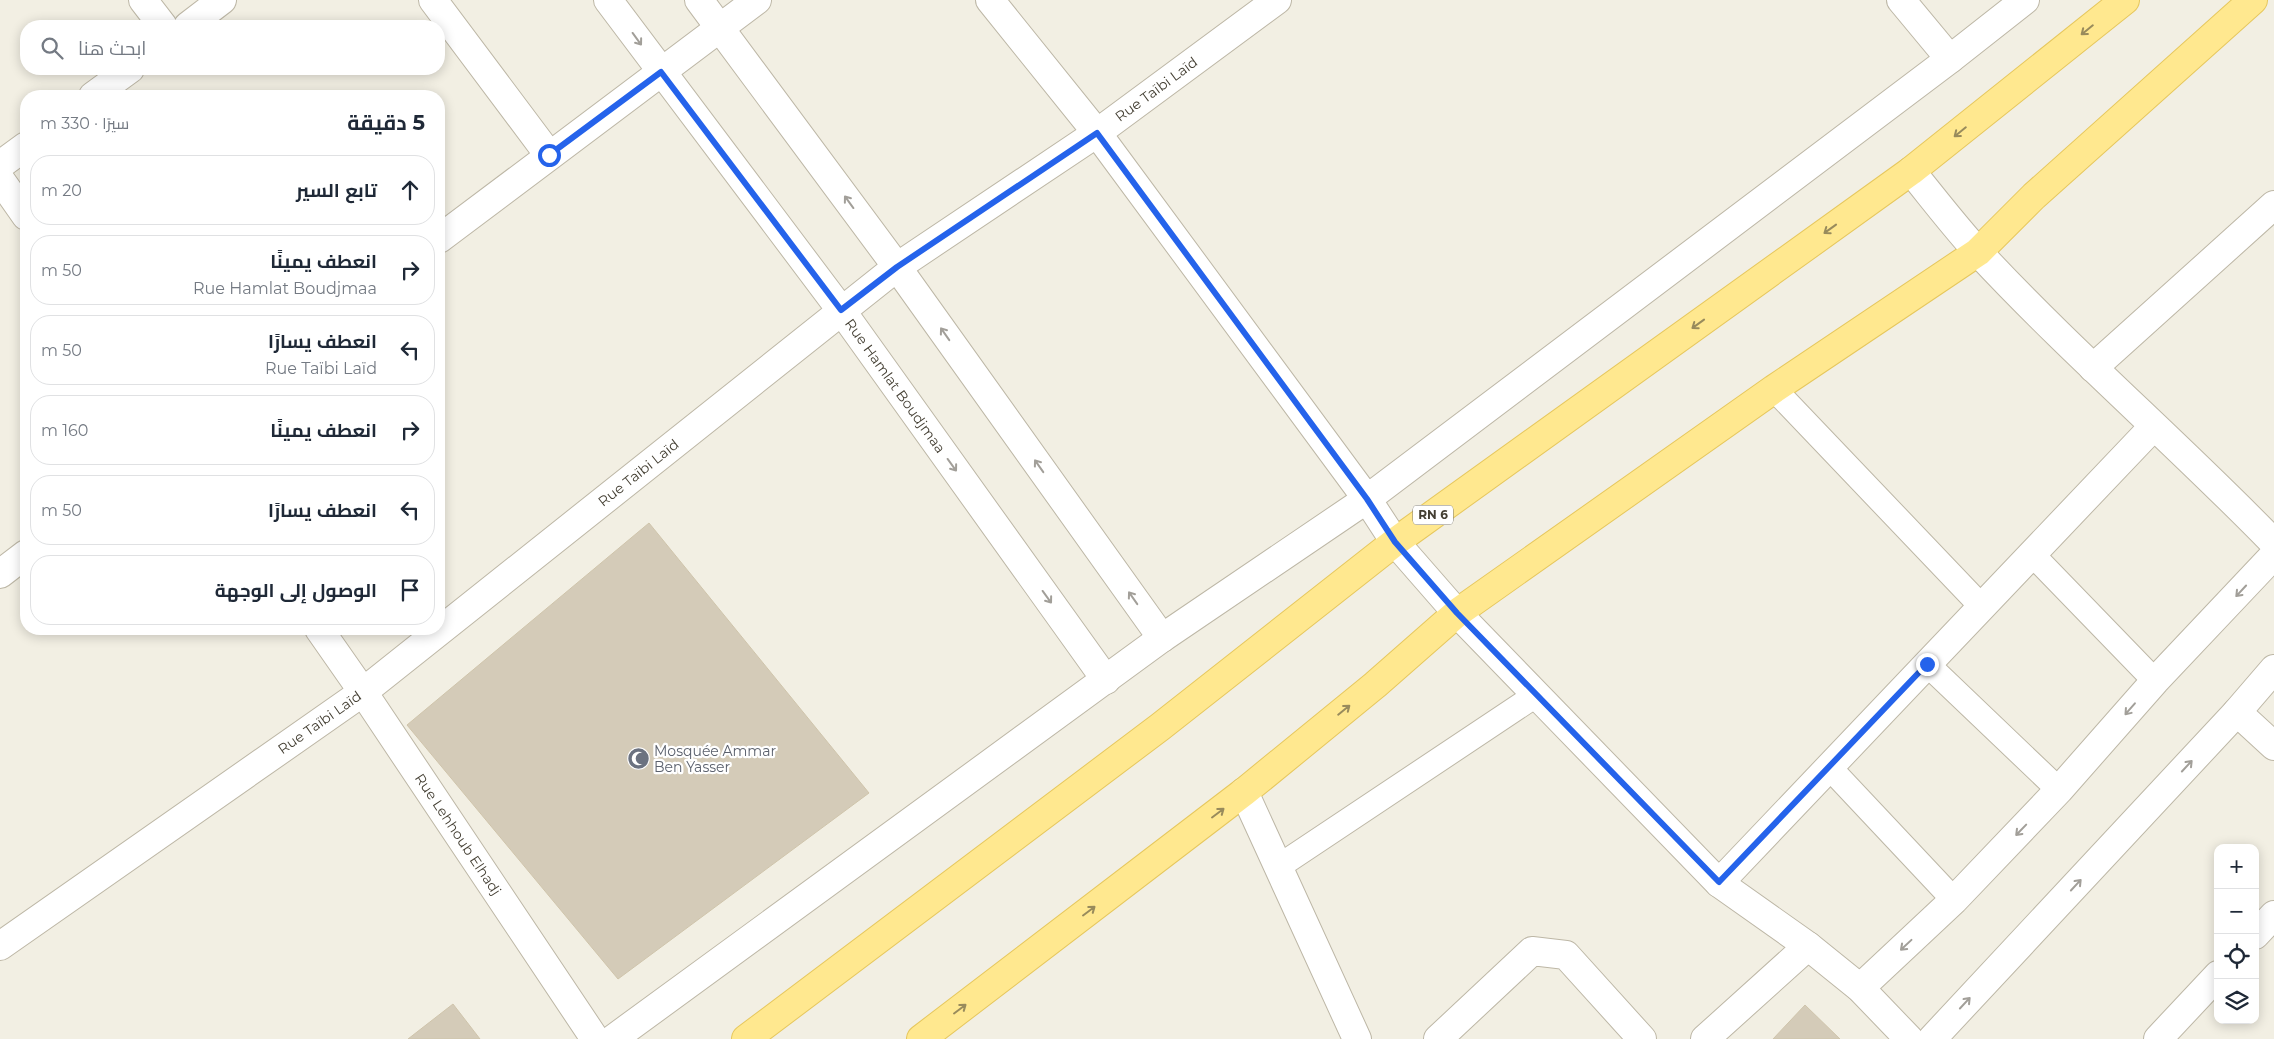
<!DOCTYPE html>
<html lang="ar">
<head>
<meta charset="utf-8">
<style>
  body { margin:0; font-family:Montserrat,Cairo,sans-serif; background:#f2f2f3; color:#1f2937; direction:rtl }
  .controls { position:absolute; right:15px; bottom:15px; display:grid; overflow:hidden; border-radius:10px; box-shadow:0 2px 12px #0003 }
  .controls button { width:45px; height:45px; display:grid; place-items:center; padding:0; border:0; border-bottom:1px solid #e0e1e3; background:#fff; color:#1f2937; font:25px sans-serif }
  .stop { position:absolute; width:15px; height:15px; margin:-11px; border:4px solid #2563eb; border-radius:50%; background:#fff }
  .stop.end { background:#2563eb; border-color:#fff; box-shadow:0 1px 5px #0008 }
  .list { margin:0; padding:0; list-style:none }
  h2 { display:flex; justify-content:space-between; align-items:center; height:65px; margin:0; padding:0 20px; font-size:21px }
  h2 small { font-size:16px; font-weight:400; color:#747a83 }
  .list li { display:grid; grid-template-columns:32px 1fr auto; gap:15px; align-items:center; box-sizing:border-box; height:70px; margin:0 10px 10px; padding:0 10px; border:1px solid #e0e1e3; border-radius:20px }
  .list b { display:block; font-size:19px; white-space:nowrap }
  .list p { margin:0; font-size:16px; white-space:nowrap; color:#747a83 }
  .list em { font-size:16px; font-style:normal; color:#747a83 }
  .icon { flex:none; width:28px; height:28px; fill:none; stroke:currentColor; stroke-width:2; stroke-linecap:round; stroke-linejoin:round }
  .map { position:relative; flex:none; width:2274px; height:1039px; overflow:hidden; direction:ltr }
  .search { position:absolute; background:#fff; box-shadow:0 2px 12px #0003; left:20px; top:20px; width:425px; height:55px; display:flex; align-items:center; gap:12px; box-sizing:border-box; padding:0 18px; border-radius:20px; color:#747a83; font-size:19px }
  .panel { position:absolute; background:#fff; box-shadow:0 2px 12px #0003; left:20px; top:90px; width:425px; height:545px; border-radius:20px; direction:rtl }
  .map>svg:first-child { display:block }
  .building { fill:#d4cbb8; stroke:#cfc4ab }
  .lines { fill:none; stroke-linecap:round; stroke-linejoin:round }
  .service-casing { stroke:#bdb7a6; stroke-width:26 }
  .minor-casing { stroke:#bdb7a6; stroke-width:30 }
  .tertiary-casing { stroke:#bdb7a6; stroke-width:30 }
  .primary-casing { stroke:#e6c75d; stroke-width:30 }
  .service { stroke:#fff; stroke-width:24 }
  .minor { stroke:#fff; stroke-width:28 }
  .tertiary { stroke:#fff; stroke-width:28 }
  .primary { stroke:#ffe88f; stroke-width:28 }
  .oneway { stroke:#988b5c }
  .oneway2 { stroke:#a29f99 }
  .route { stroke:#2563eb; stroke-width:6 }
  .labels { text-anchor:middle; stroke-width:4.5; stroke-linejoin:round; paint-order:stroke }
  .shield { fill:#fff; stroke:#7c7970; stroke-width:1 }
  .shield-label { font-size:12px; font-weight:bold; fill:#443f33 }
  .street-label { font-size:14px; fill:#443f33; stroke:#fff }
  .worship-label { font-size:14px; fill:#5b616d; stroke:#fff; text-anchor:start }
</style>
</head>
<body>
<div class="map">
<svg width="2274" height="1039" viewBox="0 0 2274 1039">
  <rect width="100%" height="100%" fill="#f2efe3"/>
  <g class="building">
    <path d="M649 523 869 793 618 979 407 725Z"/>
    <path d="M453 1004 480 1039H408Z"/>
    <path d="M1805 1005 1840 1039H1773Z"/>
  </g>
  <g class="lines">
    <defs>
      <g id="service">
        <path d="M1774 389 1982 607"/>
        <path d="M2032 554 2155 681"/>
        <path d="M1927 664 2059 790"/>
        <path d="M1829 767 1954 900"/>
        <path d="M1278 867 1536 695"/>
      </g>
      <g id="minor">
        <path d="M143 0 163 26"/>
        <path d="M433 0 549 155"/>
        <path d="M188 26 222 0"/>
        <path d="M93 96 130 69"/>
        <path d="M0 165 26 146"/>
        <path d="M0 179 26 216"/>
        <path d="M439 239 757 0"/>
        <path d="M2093 368 2274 205"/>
        <path d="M1395 542 1457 613 1719 883 1808 946 1860 988 1909 1039"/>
        <path d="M0 574 26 554"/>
        <path id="s1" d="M319 629 363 692 595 1039"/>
        <path d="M2237 712 2274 746"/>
        <path d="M1244 792 1357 1039"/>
        <path d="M1719 883 2153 427"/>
        <path d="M2255 935 2274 915"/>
        <path id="s2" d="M0 946 363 692 897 267 1097 133 1277 0"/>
        <path d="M1860 988 1954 900 2059 790 2155 681 2274 555"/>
        <path d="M1438 1039 1532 951 1566 955 1642 1039"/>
        <path d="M1705 1039 1808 946"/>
        <path d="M1932 1039 2237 712 2274 669"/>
        <path d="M2158 1039 2218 975"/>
      </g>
      <g id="tertiary">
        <path id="s3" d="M608 0 841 310 1106 680"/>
        <path d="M699 0 897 267 1162 638"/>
        <path d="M990 0 1097 133 1367 499 1950 59 2025 0"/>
        <path d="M1901 0 1950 59"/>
        <path d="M1911 171C1933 198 1955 227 1979 253 2073 354 2178 444 2274 543"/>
        <path d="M613 1039 1162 638 1367 499 1395 542"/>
      </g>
      <g id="primary">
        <path d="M746 1039 1160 727 1395 542 1911 171 2125 0"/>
        <path d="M921 1039 1244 792 1375 685 1457 613 1774 389 1978 252 2034 196 2253 0"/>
      </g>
    </defs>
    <use href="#service" class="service-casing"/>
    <use href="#minor" class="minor-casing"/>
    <use href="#tertiary" class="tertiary-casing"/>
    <use href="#primary" class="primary-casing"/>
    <use href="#service" class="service"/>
    <use href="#minor" class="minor"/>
    <use href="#tertiary" class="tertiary"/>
    <use href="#primary" class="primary"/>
  </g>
  <defs><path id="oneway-shaft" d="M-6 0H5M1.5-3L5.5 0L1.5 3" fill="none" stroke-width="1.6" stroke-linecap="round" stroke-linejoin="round" transform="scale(1.25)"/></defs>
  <g class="oneway">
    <use href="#oneway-shaft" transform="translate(2087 30) rotate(141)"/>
    <use href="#oneway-shaft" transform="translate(1960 132) rotate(141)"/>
    <use href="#oneway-shaft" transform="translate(1830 229) rotate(144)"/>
    <use href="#oneway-shaft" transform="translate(1698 324) rotate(144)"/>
    <use href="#oneway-shaft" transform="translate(1344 710) rotate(-39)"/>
    <use href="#oneway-shaft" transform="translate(1218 813) rotate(-37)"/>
    <use href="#oneway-shaft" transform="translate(1089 911) rotate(-37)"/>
    <use href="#oneway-shaft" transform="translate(960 1009) rotate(-37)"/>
  </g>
  <g class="oneway2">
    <use href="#oneway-shaft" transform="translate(637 39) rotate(54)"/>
    <use href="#oneway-shaft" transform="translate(849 202) rotate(-126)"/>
    <use href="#oneway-shaft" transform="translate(945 334) rotate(-125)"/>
    <use href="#oneway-shaft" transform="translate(952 465) rotate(54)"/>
    <use href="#oneway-shaft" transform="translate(1039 466) rotate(-125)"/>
    <use href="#oneway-shaft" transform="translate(2241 591) rotate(133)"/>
    <use href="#oneway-shaft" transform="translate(1047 597) rotate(54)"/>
    <use href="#oneway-shaft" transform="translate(1133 598) rotate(-125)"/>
    <use href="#oneway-shaft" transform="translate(2130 709) rotate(131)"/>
    <use href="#oneway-shaft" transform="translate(2187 766) rotate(-47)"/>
    <use href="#oneway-shaft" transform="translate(2021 830) rotate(134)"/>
    <use href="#oneway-shaft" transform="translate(2076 885) rotate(-47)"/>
    <use href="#oneway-shaft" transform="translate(1906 945) rotate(137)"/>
    <use href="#oneway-shaft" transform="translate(1965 1003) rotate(-47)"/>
  </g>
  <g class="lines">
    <path class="route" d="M549 155 661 72 841 310 897 267 1097 133 1367 499 1395 542 1457 613 1719 882 1927 664"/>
  </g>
  <defs>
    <symbol id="mosque-disc" viewBox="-11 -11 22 22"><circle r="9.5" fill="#6b7280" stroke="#fff"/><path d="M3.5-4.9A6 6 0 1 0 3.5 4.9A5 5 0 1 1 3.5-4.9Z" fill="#fff"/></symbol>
  </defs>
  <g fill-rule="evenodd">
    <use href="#mosque-disc" x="626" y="746" width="25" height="25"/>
  </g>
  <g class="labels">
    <rect class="shield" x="1413" y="505.5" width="40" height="19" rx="4"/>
    <g class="shield-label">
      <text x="1433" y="519">RN 6</text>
    </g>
    <g class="street-label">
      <text dy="5" stroke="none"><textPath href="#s2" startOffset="1440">Rue Taïbi Laïd</textPath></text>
      <text dy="5" stroke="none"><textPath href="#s3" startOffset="481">Rue Hamlat Boudjmaa</textPath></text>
      <text dy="5" stroke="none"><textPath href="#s2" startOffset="795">Rue Taïbi Laïd</textPath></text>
      <text dy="5" stroke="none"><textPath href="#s2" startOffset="390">Rue Taïbi Laïd</textPath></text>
      <text dy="5" stroke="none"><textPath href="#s1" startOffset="248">Rue Lehhoub Elhadj</textPath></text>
    </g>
    <g class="worship-label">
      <text x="654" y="756">Mosquée Ammar<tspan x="654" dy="16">Ben Yasser</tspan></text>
    </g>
  </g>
</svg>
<div class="controls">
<button>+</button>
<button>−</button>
<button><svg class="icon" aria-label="locate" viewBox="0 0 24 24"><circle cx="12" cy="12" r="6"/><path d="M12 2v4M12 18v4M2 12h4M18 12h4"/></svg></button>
<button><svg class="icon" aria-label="layers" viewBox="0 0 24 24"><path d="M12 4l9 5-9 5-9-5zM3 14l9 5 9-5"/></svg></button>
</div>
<div class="stop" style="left:549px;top:155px"></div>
<div class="stop end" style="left:1927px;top:664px"></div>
<div class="search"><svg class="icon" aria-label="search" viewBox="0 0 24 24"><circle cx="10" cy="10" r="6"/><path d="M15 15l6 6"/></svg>ابحث هنا</div>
<section class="panel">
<h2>5 دقيقة<small>سيرًا · 330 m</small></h2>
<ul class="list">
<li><svg class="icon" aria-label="ahead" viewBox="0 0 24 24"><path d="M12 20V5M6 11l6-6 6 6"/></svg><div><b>تابع السير</b></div><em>20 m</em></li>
<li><svg class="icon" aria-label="right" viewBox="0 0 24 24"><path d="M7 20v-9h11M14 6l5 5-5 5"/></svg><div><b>انعطف يمينًا</b><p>Rue Hamlat Boudjmaa</p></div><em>50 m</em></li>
<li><svg class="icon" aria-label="left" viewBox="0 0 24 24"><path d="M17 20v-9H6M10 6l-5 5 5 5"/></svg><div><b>انعطف يسارًا</b><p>Rue Taïbi Laïd</p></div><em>50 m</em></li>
<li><svg class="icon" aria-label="right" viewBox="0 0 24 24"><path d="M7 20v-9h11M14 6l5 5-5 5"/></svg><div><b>انعطف يمينًا</b></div><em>160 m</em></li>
<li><svg class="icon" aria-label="left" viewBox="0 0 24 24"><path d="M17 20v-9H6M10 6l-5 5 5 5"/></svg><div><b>انعطف يسارًا</b></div><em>50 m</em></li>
<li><svg class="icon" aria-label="arrive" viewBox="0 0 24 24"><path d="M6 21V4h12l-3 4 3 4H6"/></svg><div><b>الوصول إلى الوجهة</b></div></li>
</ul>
</section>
</div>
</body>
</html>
